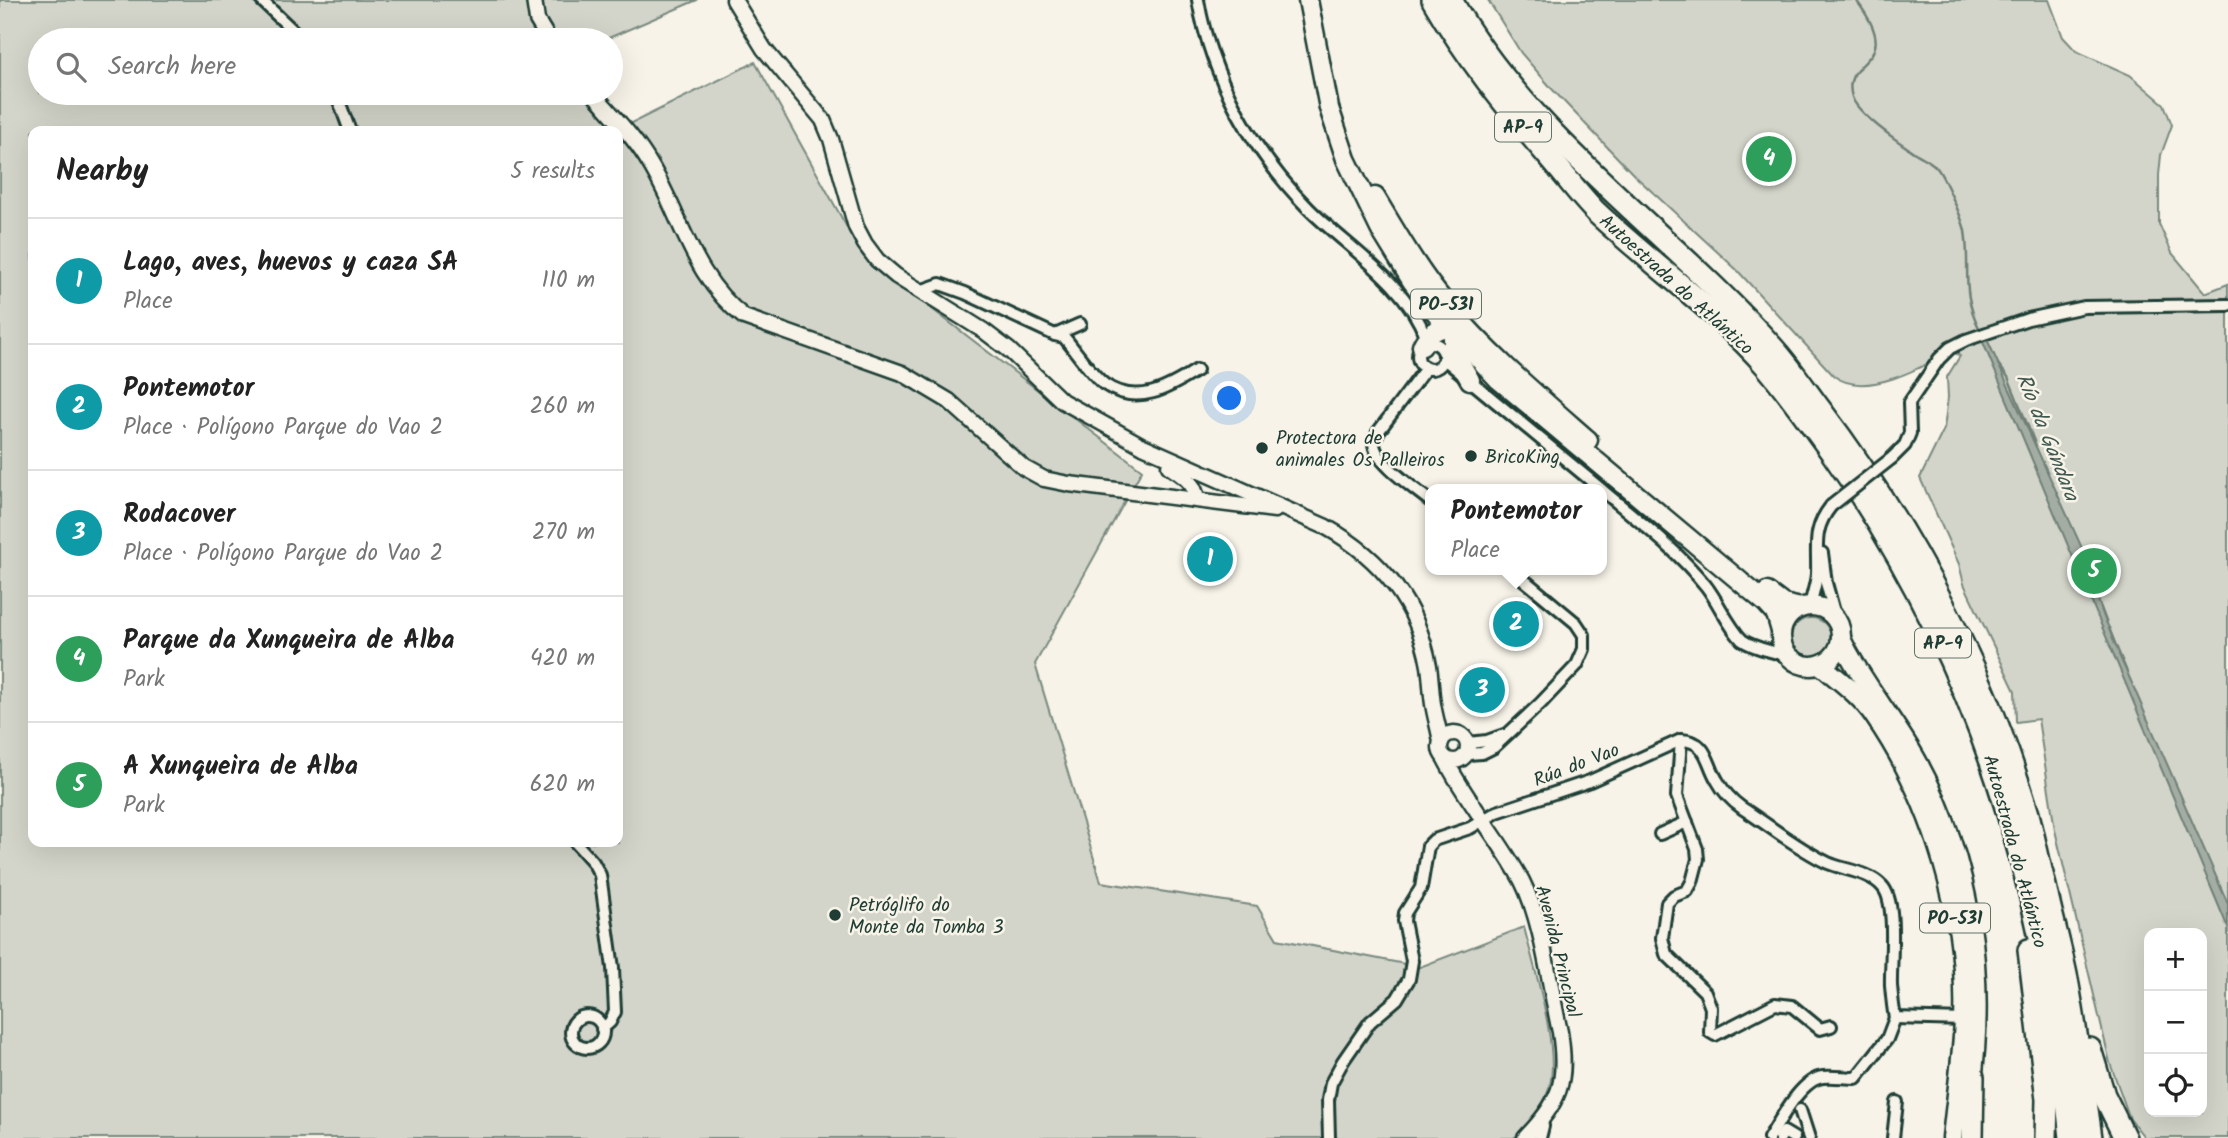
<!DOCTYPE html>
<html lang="en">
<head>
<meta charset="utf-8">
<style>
  body { margin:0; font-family:Kalam,sans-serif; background:#f2f2f2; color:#222 }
  .controls { position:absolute; right:21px; bottom:21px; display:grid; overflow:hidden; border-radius:14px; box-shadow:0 7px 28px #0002 }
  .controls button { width:63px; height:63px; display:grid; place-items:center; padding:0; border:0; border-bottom:2px solid #e0e0e0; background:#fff; color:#222; font:35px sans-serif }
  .you { position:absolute; left:1230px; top:399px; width:24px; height:24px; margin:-18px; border:5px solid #fff; border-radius:50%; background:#1a73e8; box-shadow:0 0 0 10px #1a73e833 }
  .badge { display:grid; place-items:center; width:46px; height:46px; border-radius:50%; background:#ea580c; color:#fff; font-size:23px; font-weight:700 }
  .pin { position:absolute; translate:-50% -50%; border:4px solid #fff; box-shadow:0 2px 7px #0006 }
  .popup { position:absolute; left:1425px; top:484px; width:182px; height:91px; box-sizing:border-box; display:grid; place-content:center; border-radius:14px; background:#fff; filter:drop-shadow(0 2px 5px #0005); font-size:23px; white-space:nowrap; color:#767676 }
  .popup b { font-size:26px; color:#222 }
  .popup::after { content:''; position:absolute; left:50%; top:100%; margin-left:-14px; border:14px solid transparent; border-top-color:#fff }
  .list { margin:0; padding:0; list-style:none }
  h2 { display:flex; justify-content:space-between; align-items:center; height:91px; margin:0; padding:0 28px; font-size:30px }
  h2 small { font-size:23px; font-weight:400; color:#767676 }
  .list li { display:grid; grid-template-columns:46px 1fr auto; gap:21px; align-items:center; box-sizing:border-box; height:126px; padding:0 28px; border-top:2px solid #e0e0e0 }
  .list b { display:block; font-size:26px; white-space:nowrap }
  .list p { margin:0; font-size:23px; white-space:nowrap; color:#767676 }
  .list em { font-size:23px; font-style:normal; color:#767676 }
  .icon { flex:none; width:38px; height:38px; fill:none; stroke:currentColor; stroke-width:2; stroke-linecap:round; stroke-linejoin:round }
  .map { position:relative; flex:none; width:2228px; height:1138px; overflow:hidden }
  .search { position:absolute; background:#fff; box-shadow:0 7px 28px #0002; left:28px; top:28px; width:595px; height:77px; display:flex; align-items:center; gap:18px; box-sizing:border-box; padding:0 24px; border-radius:38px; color:#767676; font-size:26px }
  .panel { position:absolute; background:#fff; box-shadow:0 7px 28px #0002; left:28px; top:126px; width:595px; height:721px; border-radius:14px }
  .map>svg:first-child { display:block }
  .green { fill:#d3d5ca; stroke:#79897f; stroke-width:2; fill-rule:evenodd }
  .water { fill:#a4ada3; stroke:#6f8077; stroke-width:2 }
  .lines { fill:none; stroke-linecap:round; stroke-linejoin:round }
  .stream { stroke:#6f8077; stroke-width:2.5 }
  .minor-casing { stroke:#1f3d34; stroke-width:16 }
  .tertiary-casing { stroke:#1f3d34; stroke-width:19 }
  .primary-casing { stroke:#1f3d34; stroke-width:23 }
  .motorway-casing { stroke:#1f3d34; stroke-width:26 }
  .minor { stroke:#f7f3e8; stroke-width:10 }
  .tertiary { stroke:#f7f3e8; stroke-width:14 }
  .primary { stroke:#f7f3e8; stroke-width:18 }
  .motorway { stroke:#f7f3e8; stroke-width:21 }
  .minor-bridge-casing { stroke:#1f3d34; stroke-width:16; stroke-linecap:butt }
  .minor-bridge { stroke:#f7f3e8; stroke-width:10 }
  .poi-dot { fill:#1f3d34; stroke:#f7f3e8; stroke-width:2.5 }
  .labels { text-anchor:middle; stroke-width:5; stroke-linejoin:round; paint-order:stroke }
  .shield { fill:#f7f3e8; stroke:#60746a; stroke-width:2 }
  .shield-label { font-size:18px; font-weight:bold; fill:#1f3d34 }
  .street-label { font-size:19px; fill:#1f3d34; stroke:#f7f3e8 }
  .poi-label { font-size:19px; fill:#1f3d34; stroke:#f7f3e8; text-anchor:start }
  .water-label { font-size:21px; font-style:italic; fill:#405950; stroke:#f7f3e8 }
</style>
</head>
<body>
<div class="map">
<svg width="2228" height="1138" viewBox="0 0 2228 1138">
  <rect width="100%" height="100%" fill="#f7f3e8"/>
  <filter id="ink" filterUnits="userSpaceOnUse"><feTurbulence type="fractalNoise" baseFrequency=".0143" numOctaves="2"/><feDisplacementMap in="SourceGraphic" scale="14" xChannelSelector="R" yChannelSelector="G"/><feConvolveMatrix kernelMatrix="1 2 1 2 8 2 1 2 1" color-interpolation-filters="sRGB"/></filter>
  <g filter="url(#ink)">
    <g class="green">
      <path d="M0 0H697L604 40H40V93H585L616 131 755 62 863 256 1142 470 1035 664 1101 882 1257 906 1277 939 1420 967 1524 927C1534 968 1559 1045 1550 1085 1545 1106 1528 1124 1514 1138H0ZM33 131H618V842H33Z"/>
      <path d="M1488 0H2049L2063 37 2076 51 2130 75 2164 104 2172 125 2161 155 2159 175V224L2172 253 2205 293 2228 284V1138H2145L2130 1119 2110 1063 2055 830 2038 719 2016 722 2015 691 1964 584 1959 564 1920 478 1944 429 1948 397 1947 377 1960 356 1951 351C1921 368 1865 399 1834 376L1737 270 1634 175 1553 90 1521 53ZM2149 933H2202V1112H2149Z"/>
      <circle cx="1811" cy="638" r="20"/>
    </g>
    <path class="water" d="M1986 337 2082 548 2101 609 2127 672 2228 904V928L1982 340Z"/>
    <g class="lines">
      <g class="stream">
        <path d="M1856 0C1908 68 1839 55 1852 97 1857 114 1899 142 1915 153 1922 157 1932 162 1937 168 1944 177 1963 220 1965 231 1971 270 1960 290 1980 330"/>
        <path d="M1998 364 2008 377 2036 446"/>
        <path d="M2101 608 2106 622"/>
        <path d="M2109 628 2115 644"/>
        <path d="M2119 654 2126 670"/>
      </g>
      <defs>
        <g id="minor">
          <path d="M261 0 303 40"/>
          <path d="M1198 0C1211 77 1254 154 1309 209 1349 249 1406 282 1426 338"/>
          <path d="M336 93 350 131"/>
          <path d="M920 291 940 284 965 293 1055 335 1080 324"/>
          <path d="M1055 335 1064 337C1075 350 1091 374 1104 384 1137 407 1169 388 1197 370"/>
          <circle cx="1431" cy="356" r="13"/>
          <path d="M1444 359 1601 489"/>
          <path d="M1426 368 1378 432C1377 436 1374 440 1374 443 1374 462 1417 490 1430 501"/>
          <path d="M1892 458 1905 445 1910 433 1909 403 1939 359 1950 348 1966 340 2028 319 2084 307 2228 305"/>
          <path d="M1602 490C1638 520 1676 549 1706 586 1719 603 1727 624 1742 640 1756 650 1773 650 1788 657"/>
          <path d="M1822 553 1826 583 1836 619"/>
          <path d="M1810 606C1812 596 1816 585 1817 574 1818 546 1812 530 1831 506"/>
          <path d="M1681 740 1677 796 1697 849 1698 859 1692 882 1687 891 1674 896 1667 903 1662 938 1666 954 1705 992 1711 1008 1710 1032 1715 1035 1775 1004 1792 1006 1820 1029 1831 1026"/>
          <path d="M1468 743 1487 741 1504 735"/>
          <path d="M1467 754 1482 753 1494 747 1541 703 1577 665 1584 649V635L1576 623 1512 570"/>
          <path d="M1660 834 1687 822"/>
          <path d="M575 842 593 862 600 875 613 968 615 1012 610 1022 602 1029"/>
          <circle cx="587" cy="1032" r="16"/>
          <path d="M1800 1110 1809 1138"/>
          <path d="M1329 1138 1328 1100 1331 1083 1343 1061 1370 1022 1397 999 1409 979 1412 961 1404 921 1405 913 1421 888 1428 846 1434 840 1470 828 1497 812 1590 781 1681 740C1708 741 1706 762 1717 780 1723 791 1732 801 1742 808 1770 826 1798 849 1828 863 1844 870 1870 872 1882 886 1898 902 1890 964 1891 986 1892 997 1893 1008 1895 1018L1964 1020"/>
          <path d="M1540 1138 1543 1126 1542 1120"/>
          <path d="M1769 1138C1780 1121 1801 1079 1823 1077 1833 1076 1845 1078 1856 1078L1887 1039 1895 1018"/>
          <path d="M1780 1138 1784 1132 1794 1138"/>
          <path d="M1893 1138 1897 1102"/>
        </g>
        <g id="tertiary">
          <path d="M534 0 537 20 549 40"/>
          <path d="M734 0 764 49 823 120 831 139 856 227 865 244 877 260 896 276 984 331 1009 350 1062 401 1143 446 1326 527C1381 558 1418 604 1429 666 1431 679 1431 692 1433 704 1435 717 1439 729 1441 742"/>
          <path d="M593 93C613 116 635 138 650 164 682 217 693 278 744 317L902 373 949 401 1024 468 1044 479 1069 484 1275 510"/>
          <path d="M1169 466C1180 474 1192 480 1196 494"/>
          <circle cx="1454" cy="747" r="14"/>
          <path d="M1444 757C1466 801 1499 838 1522 881 1542 920 1550 988 1560 1032 1568 1083 1560 1101 1525 1138"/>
        </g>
        <g id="primary">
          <path d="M1308 0 1329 108 1346 159 1380 229 1412 281 1437 314 1498 379 1766 603 1776 614 1781 631"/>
          <path d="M1375 197C1397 233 1418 271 1446 304 1488 354 1539 397 1588 440"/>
          <path d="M1453 328V344L1456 356 1470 380"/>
          <path d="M1422 346C1427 335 1434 330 1445 327L1455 332"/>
          <path d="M1767 592 1783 604 1801 608"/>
          <circle cx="1811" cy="636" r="30"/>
          <path d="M1841 639C1862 683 1894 719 1917 761 1972 862 1986 977 1971 1089"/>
          <path d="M1821 665C1840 681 1861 696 1875 717 1933 801 1968 918 1964 1021 1962 1060 1956 1099 1952 1138"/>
        </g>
        <g id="motorway">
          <path d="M1433 0C1466 57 1506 107 1549 157 1565 175 1580 196 1597 213 1652 265 1716 309 1767 367 1790 394 1811 424 1832 453 1978 659 2046 888 2071 1138"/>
          <path d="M1451 0C1530 140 1670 231 1775 350 1791 368 1805 389 1820 409 1911 529 1985 669 2028 814 2034 838 2039 863 2045 886 2052 919 2062 952 2068 985 2077 1036 2084 1087 2091 1138"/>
          <path d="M2029 950 2047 1099 2046 1138"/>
          <path d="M2090 1049 2104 1095 2125 1138"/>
          <path d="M1972 1138 1973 1077"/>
        </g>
      </defs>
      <use href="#minor" class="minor-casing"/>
      <use href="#tertiary" class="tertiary-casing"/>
      <use href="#primary" class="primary-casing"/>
      <use href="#motorway" class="motorway-casing"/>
      <use href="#minor" class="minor"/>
      <use href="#tertiary" class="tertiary"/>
      <use href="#primary" class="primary"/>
      <use href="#motorway" class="motorway"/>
      <defs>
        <path id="minor-bridge" d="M1831 506 1892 458"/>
      </defs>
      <use href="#minor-bridge" class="minor-bridge-casing"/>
      <use href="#minor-bridge" class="minor-bridge"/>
    </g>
  </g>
  <g class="poi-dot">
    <circle cx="1262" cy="448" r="7"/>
    <circle cx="1471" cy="456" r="7"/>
    <circle cx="835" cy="915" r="7"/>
  </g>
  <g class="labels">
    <g class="shield">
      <rect x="1495" y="112.5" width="56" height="29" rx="5"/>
      <rect x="1411" y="289.5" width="70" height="29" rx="5"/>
      <rect x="1915" y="628.5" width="56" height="29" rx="5"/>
      <rect x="1920" y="903.5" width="70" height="29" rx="5"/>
    </g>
    <g class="shield-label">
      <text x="1523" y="133">AP-9</text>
      <text x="1446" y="310">PO-531</text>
      <text x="1943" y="649">AP-9</text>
      <text x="1955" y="924">PO-531</text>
    </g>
    <g class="street-label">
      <text transform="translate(1677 284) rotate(42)" y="7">Autoestrada do Atlántico</text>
      <text transform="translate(1576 764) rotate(-21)" y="7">Rúa do Vao</text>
      <text transform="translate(2016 851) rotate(75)" y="7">Autoestrada do Atlántico</text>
      <text transform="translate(1559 951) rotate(76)" y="7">Avenida Principal</text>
    </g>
    <g class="poi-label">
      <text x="1276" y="444">Protectora de<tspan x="1276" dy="22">animales Os Palleiros</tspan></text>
      <text x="1485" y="463">BricoKing</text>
      <text x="849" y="911">Petróglifo do<tspan x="849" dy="22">Monte da Tomba 3</tspan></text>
    </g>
    <g class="water-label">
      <text transform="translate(2048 437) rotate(68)" y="7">Río da Gándara</text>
    </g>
  </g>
</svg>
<div class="controls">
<button>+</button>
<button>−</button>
<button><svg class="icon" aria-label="locate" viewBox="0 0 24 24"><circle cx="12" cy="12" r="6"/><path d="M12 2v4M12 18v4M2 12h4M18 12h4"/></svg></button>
</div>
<div class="you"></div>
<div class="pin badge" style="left:1210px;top:559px;background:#0f9aa8">1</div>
<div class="pin badge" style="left:1516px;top:624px;background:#0f9aa8">2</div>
<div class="popup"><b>Pontemotor</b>Place</div>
<div class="pin badge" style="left:1482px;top:690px;background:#0f9aa8">3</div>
<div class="pin badge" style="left:1769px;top:159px;background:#2e9e5b">4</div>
<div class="pin badge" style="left:2094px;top:571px;background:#2e9e5b">5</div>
<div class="search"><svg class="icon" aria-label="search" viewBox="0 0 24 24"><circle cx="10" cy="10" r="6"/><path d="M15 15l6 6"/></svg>Search here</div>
<section class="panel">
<h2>Nearby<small>5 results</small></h2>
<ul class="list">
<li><span class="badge" style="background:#0f9aa8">1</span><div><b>Lago, aves, huevos y caza SA</b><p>Place</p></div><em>110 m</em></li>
<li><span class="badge" style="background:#0f9aa8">2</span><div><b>Pontemotor</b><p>Place · Polígono Parque do Vao 2</p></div><em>260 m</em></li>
<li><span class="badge" style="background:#0f9aa8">3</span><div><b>Rodacover</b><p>Place · Polígono Parque do Vao 2</p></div><em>270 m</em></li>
<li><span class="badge" style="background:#2e9e5b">4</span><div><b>Parque da Xunqueira de Alba</b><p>Park</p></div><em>420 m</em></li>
<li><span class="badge" style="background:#2e9e5b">5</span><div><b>A Xunqueira de Alba</b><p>Park</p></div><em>620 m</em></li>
</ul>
</section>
</div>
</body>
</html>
